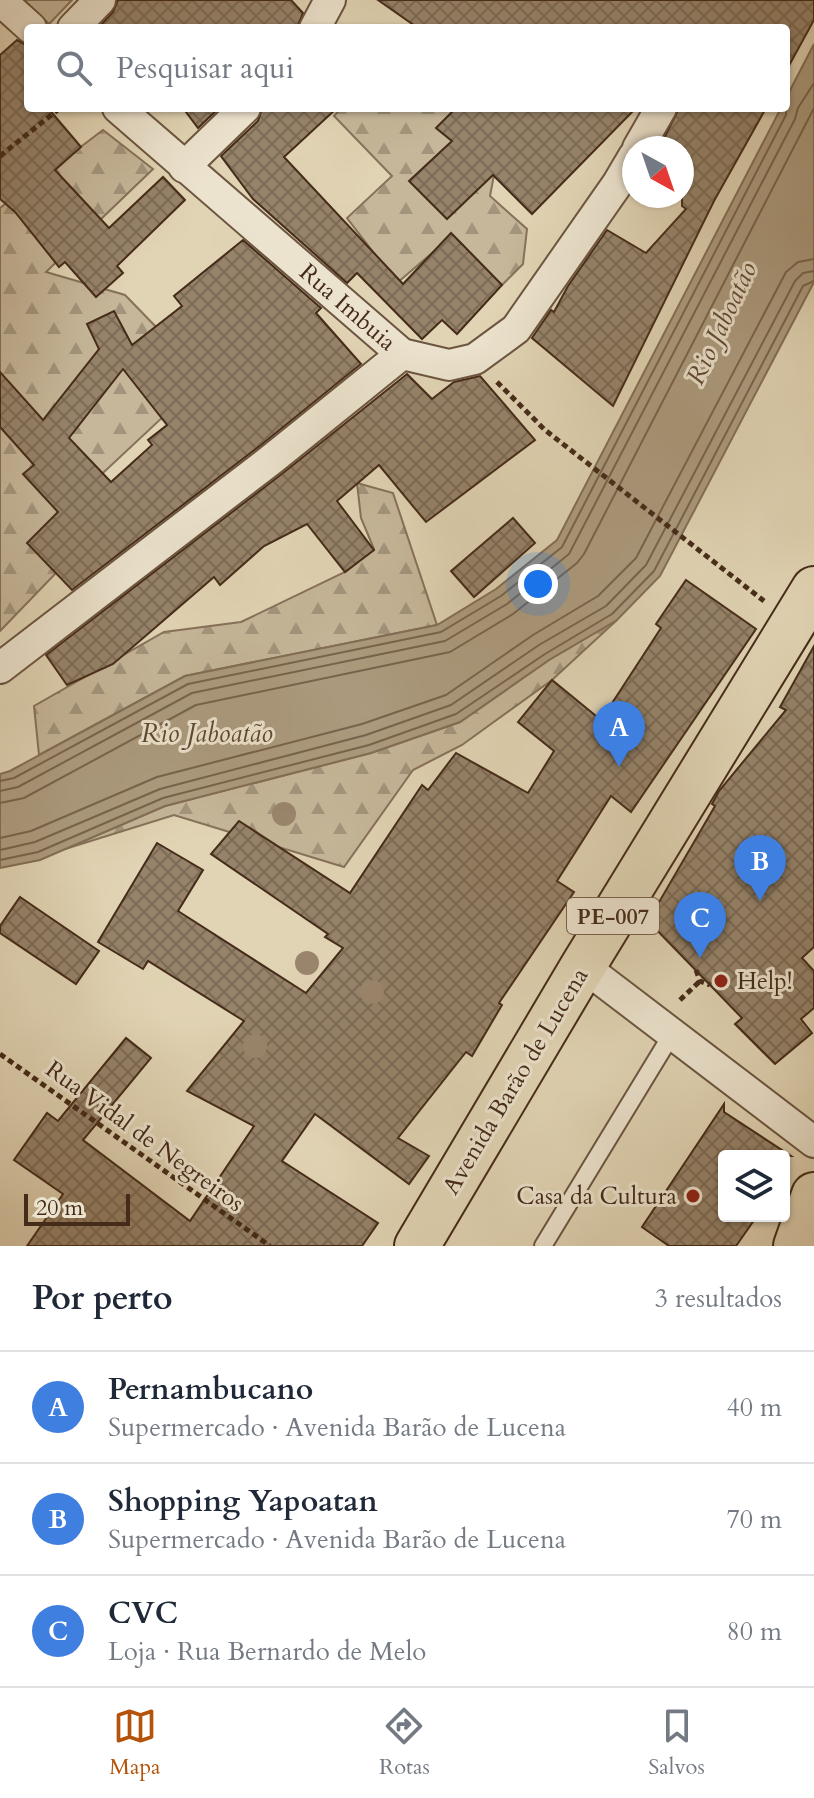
<!DOCTYPE html>
<html lang="pt">
<head>
<meta charset="utf-8">
<style>
  body { margin:0; font-family:Cardo,serif; background:#f6f6f7; color:#1f2937 }
  .controls { position:absolute; right:24px; bottom:24px; display:grid; overflow:hidden; border-radius:8px; box-shadow:0 2px 6px #0004 }
  .controls button { width:72px; height:72px; display:grid; place-items:center; padding:0; border:0; border-bottom:2px solid #e0e1e3; background:#fff; color:#1f2937; font:40px sans-serif }
  .compass { position:absolute; left:622px; top:136px; width:72px; height:72px; border-radius:50%; background:#fff; box-shadow:0 2px 6px #0004; rotate:140deg }
  .scale { position:absolute; left:24px; bottom:20px; width:106px; box-sizing:border-box; padding-left:8px; border:4px solid #452b19; border-top:0; font-size:22px; line-height:28px; white-space:nowrap; color:#452b19; -webkit-text-stroke:6px #ece3ce; paint-order:stroke }
  .you { position:absolute; left:538px; top:584px; width:28px; height:28px; margin:-20px; border:6px solid #fff; border-radius:50%; background:#1a73e8; box-shadow:0 0 0 12px #1a73e833 }
  .badge { display:grid; place-items:center; width:52px; height:52px; border-radius:50%; background:#b45309; color:#fff; font-size:26px; font-weight:700 }
  .pin { position:absolute; translate:-50% -66px; filter:drop-shadow(0 2px 4px #0008) }
  .pin::after { content:''; position:absolute; top:42px; width:28px; height:24px; background:inherit; clip-path:polygon(0 0,100% 0,50% 100%) }
  .list { margin:0; padding:0; list-style:none }
  h2 { display:flex; justify-content:space-between; align-items:center; height:104px; margin:0; padding:0 32px; font-size:34px }
  h2 small { font-size:26px; font-weight:400; color:#747a83 }
  .list li { display:grid; grid-template-columns:52px 1fr auto; gap:24px; align-items:center; box-sizing:border-box; height:112px; padding:0 32px; border-top:2px solid #e0e1e3 }
  .list b { display:block; font-size:30px; white-space:nowrap }
  .list p { margin:0; font-size:26px; white-space:nowrap; color:#747a83 }
  .list em { font-size:26px; font-style:normal; color:#747a83 }
  .icon { flex:none; width:44px; height:44px; fill:none; stroke:currentColor; stroke-width:2; stroke-linecap:round; stroke-linejoin:round }
  .map { position:relative; flex:none; width:814px; height:1246px; overflow:hidden }
  .search { position:absolute; background:#fff; box-shadow:0 2px 6px #0004; left:24px; right:24px; top:24px; height:88px; display:flex; align-items:center; gap:20px; box-sizing:border-box; padding:0 28px; border-radius:8px; color:#747a83; font-size:30px }
  .sheet { height:440px; background:#fff }
  nav { display:flex; justify-content:space-around; align-items:center; box-sizing:border-box; height:112px; border-top:2px solid #e0e1e3; background:#fff; font-size:22px; color:#747a83 }
  nav a { display:grid; justify-items:center; gap:4px }
  nav .on { color:#b45309 }
  .map>svg:first-child { display:block }
  .forest { fill:url(#forest-firs); stroke:#86715a; stroke-width:2 }
  .pitch { fill:#c6b79a; stroke:#86715a; stroke-width:2 }
  .water { fill:#ac9b7f; stroke:#836e56; stroke-width:2 }
  .lines { fill:none; stroke-linecap:round; stroke-linejoin:round }
  .shore { stroke:#78634c; stroke-width:2 }
  .building { fill:url(#building-cross-hatch); stroke:#452b19; stroke-width:2; fill-rule:evenodd }
  .lane-casing { stroke:#6c5540; stroke-width:20 }
  .street-casing { stroke:#6c5540; stroke-width:34 }
  .primary-casing { stroke:#452b19; stroke-width:48 }
  .path { stroke:#452b19; stroke-width:5; stroke-dasharray:6 4; stroke-linecap:butt }
  .lane { stroke:#ece3ce; stroke-width:16 }
  .street { stroke:#ece3ce; stroke-width:30 }
  .primary { stroke:#e1d4b4; stroke-width:44 }
  .tree { fill:#9a866d }
  .poi-dot { fill:#8f2418; stroke:#ece3ce; stroke-width:3 }
  .labels { text-anchor:middle; stroke-width:6; stroke-linejoin:round; paint-order:stroke }
  .shield { fill:#ece3ce; stroke:#77624f; stroke-width:2 }
  .shield-label { font-size:22px; font-weight:bold; fill:#452b19 }
  .street-label { font-size:24px; fill:#452b19; stroke:#ece3ce }
  .poi-label { font-size:24px; fill:#452b19; stroke:#ece3ce; text-anchor:start }
  .water-label { font-size:26px; font-style:italic; fill:#5f4732; stroke:#ece3ce }
</style>
</head>
<body>
<div class="map">
<svg width="814" height="1246" viewBox="0 0 814 1246">
  <defs>
    <pattern id="forest-firs" width="22" height="20" patternUnits="userSpaceOnUse" patternTransform="scale(2)"><rect width="22" height="20" fill="#c6b79a"/><path d="M5 1l3.5 6h-7zM16 11l3.5 6h-7z" fill="#a3957d"/></pattern>
    <pattern id="building-cross-hatch" width="8" height="8" patternUnits="userSpaceOnUse" patternTransform="scale(2)"><rect width="8" height="8" fill="#96836a"/><path d="M0 0l8 8M0 8l8-8" fill="none" stroke="#7c6b56"/></pattern>
  </defs>
  <rect width="100%" height="100%" fill="#e1d4b4"/>
  <filter id="stains"><feTurbulence type="fractalNoise" baseFrequency=".0025" numOctaves="4"/><feColorMatrix values="0 0 0 0 .2 0 0 0 0 .09 0 0 0 0 .02 0 0 0 .5 -.17"/></filter>
  <radialGradient id="worn" r=".72"><stop offset=".6" stop-color="#630" stop-opacity="0"/><stop offset="1" stop-color="#630" stop-opacity=".3"/></radialGradient>
  <g class="forest">
    <path d="M341 108H456L437 129 494 175 490 196 527 229 523 264 502 285 453 235 397 283 347 218 392 176 334 116Z"/>
    <path d="M103 130 153 169 46 272 125 295 195 367 180 401 28 543 56 573 0 631V208Z"/>
    <path d="M357 483 393 493 437 625 185 676 39 755 34 706 164 632 241 622 345 572 374 549 361 518Z"/>
    <path d="M617 620 552 680 462 745 413 770 344 867 174 815 65 849 165 806 371 753 460 722 549 660Z"/>
  </g>
  <path class="pitch" d="M24 0H72L49 24Z"/>
  <path class="water" d="M814 44V282L660 576 617 620 549 660 460 722 371 753 165 806 40 860 0 868V774L10 771 185 676 437 625 496 589 557 540 781 108H786V98Z"/>
  <g class="lines">
    <g class="shore">
      <path d="M0 781 14 778 188 684 441 632 501 596 562 547 786 115V104"/>
      <path d="M0 791 18 787 192 693 445 641 507 604 569 554 795 119 798 108 814 83"/>
      <path d="M0 803 24 798 196 705 450 652 513 614 577 563 584 554 814 108"/>
      <path d="M0 838 31 831 157 777 362 724 446 695 533 635 598 596 636 558 786 272 798 262 814 259"/>
      <path d="M0 850 35 842 160 789 366 735 451 705 539 645 606 606 646 565 795 281 803 273 814 271"/>
      <path d="M0 860 38 852 163 798 369 745 456 714 545 654 612 614 654 571 803 286 814 281"/>
    </g>
  </g>
  <g class="building">
    <path d="M118 0H291L303 13 297 28H98L113 12Z"/>
    <path d="M378 0H814V20L786 71V28H418Z"/>
    <path d="M17 40 28 46V108H48L81 147 55 170 109 228 163 177 185 200 117 266 123 273 96 297 65 262 59 267 15 212 0 199V55Z"/>
    <path d="M183 108H219L198 128Z"/>
    <path d="M262 108H337L284 157 403 284 451 233 502 285 457 334 442 320 422 339 357 273 347 283 253 199 221 156 258 121Z"/>
    <path d="M456 108H636L532 214 493 175 447 219 409 181 452 141 436 128Z"/>
    <path d="M679 108H766L714 201 613 406 532 338 551 310 554 312 568 286 607 230 646 253 686 209 682 206V148H676L663 140Z"/>
    <path d="M243 240 321 308 316 313 361 364 261 445 72 590 27 543 58 512 23 474 34 465 0 427V372L43 420 99 349 87 324 114 311 132 345 182 306 174 296ZM123 369 167 425 148 440 152 445 111 482 69 438Z"/>
    <path d="M407 374 432 399 454 382 480 376 535 440 426 522 379 465 337 501 374 550 345 572 307 524 264 546 220 585 214 577 113 664 67 685 46 655 283 473Z"/>
    <path d="M513 518 535 543 474 597 451 571Z"/>
    <path d="M686 580 756 629 631 812 611 796 557 881 574 892 499 1003 502 1005 472 1056 466 1052 398 1138 429 1156 409 1184 315 1114 282 1161 378 1223 362 1246H27L63 1194 14 1160 47 1113 58 1121 126 1038 151 1058 83 1140 190 1221 254 1126 187 1091 244 1021 148 961 143 969 98 942 157 843 203 870 178 911 306 993 343 948 325 937 328 934 211 854 239 821 350 893 422 785 428 790 456 753 528 793 554 751 518 722 552 680 601 720 661 628 656 624Z"/>
    <path d="M814 646V947L802 958 814 971V1008L801 1019 812 1033 775 1064 735 1024 742 1018 648 921 715 806 712 804 719 791 786 710 780 707Z"/>
    <path d="M20 897 99 951 76 984 0 933V926Z"/>
    <path d="M724 1104V1112L791 1156H724V1216H757L736 1246H669L642 1227Z"/>
  </g>
  <g class="lines">
    <defs>
      <path id="lane" d="M543 1246 672 1034"/>
      <g id="street">
        <path d="M0 0 31 28"/>
        <path d="M73 28 100 0"/>
        <path d="M315 28 330 0"/>
        <path d="M118 108 402 354 449 365 475 359 516 329 618 183 634 156"/>
        <path d="M638 148 661 108"/>
        <path d="M184 167 245 108"/>
        <path d="M0 668 272 459 402 354"/>
        <path d="M583 966 814 1142"/>
      </g>
      <g id="primary">
        <path d="M417 1246 583 966 814 589"/>
        <path d="M796 1246 814 1195"/>
      </g>
    </defs>
    <use href="#lane" class="lane-casing"/>
    <use href="#street" class="street-casing"/>
    <use href="#primary" class="primary-casing"/>
    <g class="path">
      <path d="M0 156 60 108"/>
      <path d="M497 382 545 430 764 601"/>
      <path d="M696 970 700 981 710 985"/>
      <path d="M680 1000 700 981"/>
      <path d="M0 1054 270 1246"/>
    </g>
    <use href="#lane" class="lane"/>
    <use href="#street" class="street"/>
    <use href="#primary" class="primary"/>
  </g>
  <g class="tree">
    <circle cx="284" cy="814" r="12"/>
    <circle cx="307" cy="963" r="12"/>
    <circle cx="372" cy="992" r="12"/>
    <circle cx="255" cy="1046" r="12"/>
  </g>
  <g class="poi-dot">
    <circle cx="721" cy="981" r="8"/>
    <circle cx="693" cy="1196" r="8"/>
  </g>
  <g class="labels">
    <rect class="shield" x="567" y="898" width="92" height="36" rx="6"/>
    <g class="shield-label">
      <text x="613" y="924">PE-007</text>
    </g>
    <g class="street-label">
      <text transform="translate(348 307) rotate(41)" y="8">Rua Imbuia</text>
      <text transform="translate(515 1081) rotate(-59)" y="8">Avenida Barão de Lucena</text>
      <text transform="translate(145 1136) rotate(36)" y="8">Rua Vidal de Negreiros</text>
    </g>
    <g class="poi-label">
      <text x="737" y="989">Help!</text>
      <text x="677" y="1204" text-anchor="end">Casa da Cultura</text>
    </g>
    <g class="water-label">
      <text transform="translate(721 323) rotate(-65)" y="9">Rio Jaboatão</text>
      <text x="207" y="742">Rio Jaboatão</text>
    </g>
  </g>
  <rect width="100%" height="100%" filter="url(#stains)"/>
  <rect width="100%" height="100%" fill="url(#worn)"/>
</svg>
<div class="controls">
<button><svg class="icon" aria-label="layers" viewBox="0 0 24 24"><path d="M12 4l9 5-9 5-9-5zM3 14l9 5 9-5"/></svg></button>
</div>
<svg class="compass" viewBox="-18 -18 36 36"><path d="M0-13l5 13h-10z" fill="#e53935"/><path d="M0 13l5-13h-10z" fill="#747a83"/></svg>
<div class="scale">20 m</div>
<div class="you"></div>
<div class="pin badge" style="left:619px;top:767px;background:#3f7fe0">A</div>
<div class="pin badge" style="left:760px;top:901px;background:#3f7fe0">B</div>
<div class="pin badge" style="left:700px;top:958px;background:#3f7fe0">C</div>
<div class="search"><svg class="icon" aria-label="search" viewBox="0 0 24 24"><circle cx="10" cy="10" r="6"/><path d="M15 15l6 6"/></svg>Pesquisar aqui</div>
</div>
<section class="sheet">
<h2>Por perto<small>3 resultados</small></h2>
<ul class="list">
<li><span class="badge" style="background:#3f7fe0">A</span><div><b>Pernambucano</b><p>Supermercado · Avenida Barão de Lucena</p></div><em>40 m</em></li>
<li><span class="badge" style="background:#3f7fe0">B</span><div><b>Shopping Yapoatan</b><p>Supermercado · Avenida Barão de Lucena</p></div><em>70 m</em></li>
<li><span class="badge" style="background:#3f7fe0">C</span><div><b>CVC</b><p>Loja · Rua Bernardo de Melo</p></div><em>80 m</em></li>
</ul>
</section>
<nav>
<a class="on"><svg class="icon" aria-label="map" viewBox="0 0 24 24"><path d="M3 6l6-2 6 2 6-2v14l-6 2-6-2-6 2zM9 4v14M15 6v14"/></svg>Mapa</a>
<a><svg class="icon" aria-label="directions" viewBox="0 0 24 24"><path d="M12 3l9 9-9 9-9-9zM9 14v-3h6M13 9l2 2-2 2"/></svg>Rotas</a>
<a><svg class="icon" aria-label="saved" viewBox="0 0 24 24"><path d="M7 4h10v16l-5-4-5 4z"/></svg>Salvos</a>
</nav>
</body>
</html>
